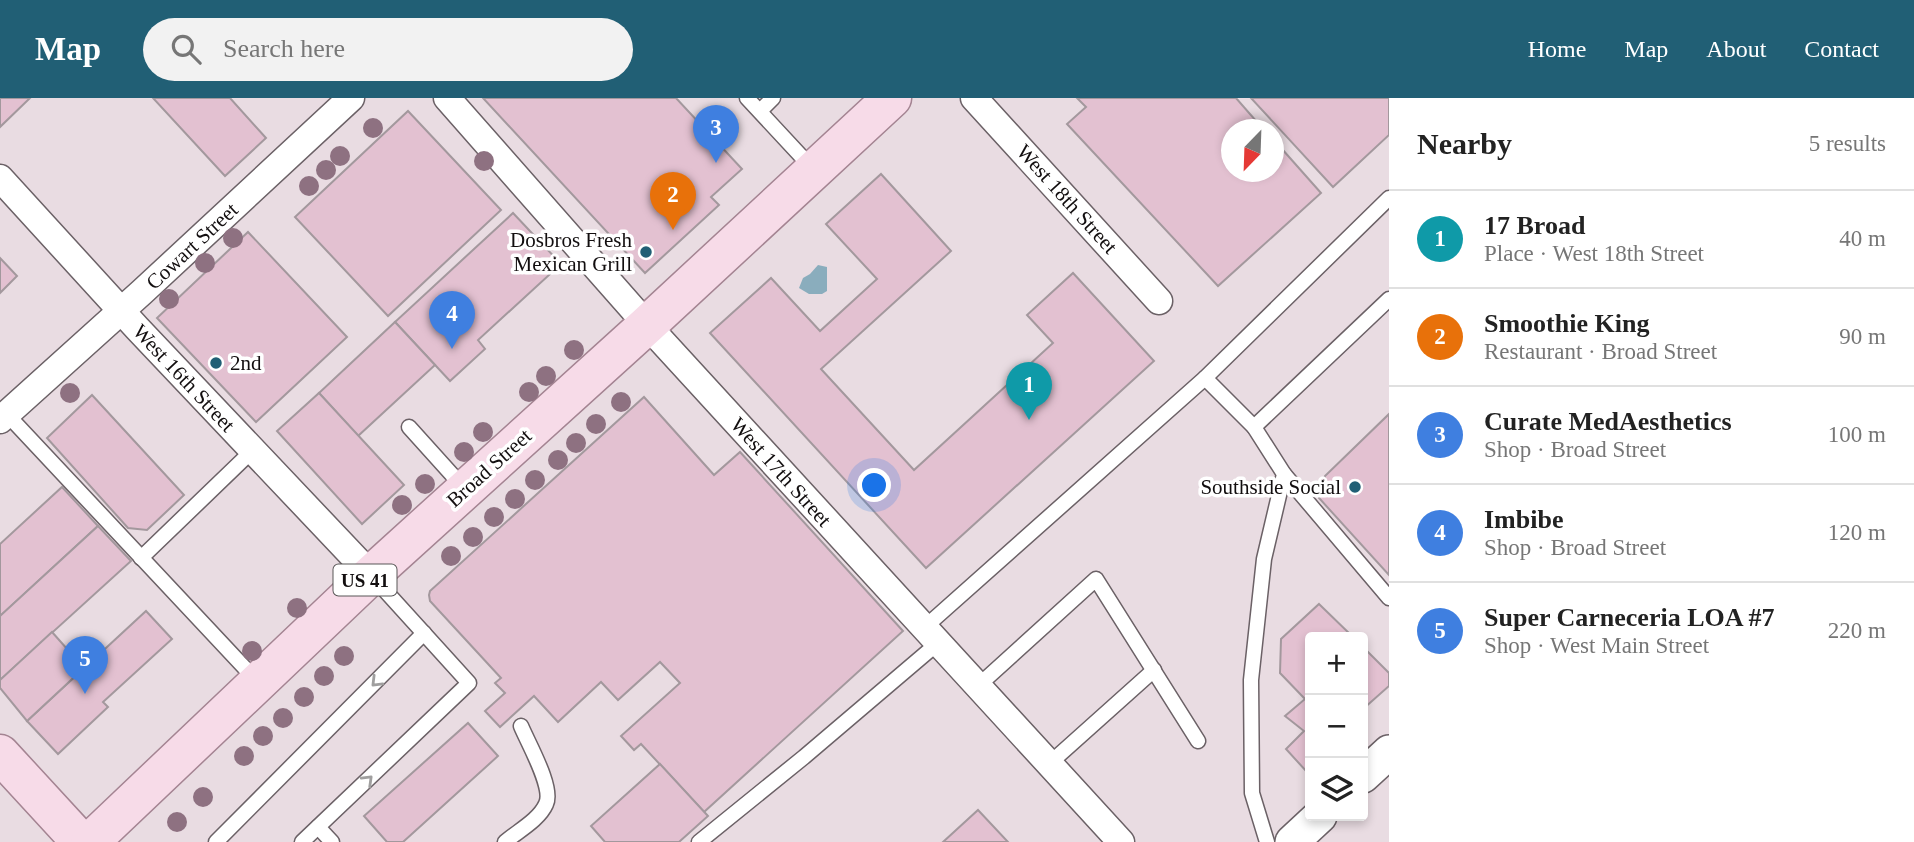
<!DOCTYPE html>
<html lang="en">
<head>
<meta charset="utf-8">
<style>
  body { margin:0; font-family:"Times New Roman",serif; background:#f2f2f2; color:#222 }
  .controls { position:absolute; right:21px; bottom:21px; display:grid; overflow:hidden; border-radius:7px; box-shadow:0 4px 10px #0003 }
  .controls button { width:63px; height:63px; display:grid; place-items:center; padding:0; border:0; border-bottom:2px solid #e0e0e0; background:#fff; color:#222; font:35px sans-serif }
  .compass { position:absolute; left:1221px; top:21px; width:63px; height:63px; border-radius:50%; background:#fff; box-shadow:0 4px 10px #0003; rotate:203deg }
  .you { position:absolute; left:875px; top:388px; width:24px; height:24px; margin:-18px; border:5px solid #fff; border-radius:50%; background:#1a73e8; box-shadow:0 0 0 10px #1a73e833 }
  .badge { display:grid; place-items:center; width:46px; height:46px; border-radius:50%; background:#215f75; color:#fff; font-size:23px; font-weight:700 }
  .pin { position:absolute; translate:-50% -58px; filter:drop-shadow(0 2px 4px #0008) }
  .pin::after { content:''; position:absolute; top:37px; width:24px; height:21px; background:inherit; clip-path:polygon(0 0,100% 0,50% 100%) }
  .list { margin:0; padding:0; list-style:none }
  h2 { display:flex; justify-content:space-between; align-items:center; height:91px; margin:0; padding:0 28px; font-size:30px }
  h2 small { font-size:23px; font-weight:400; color:#767676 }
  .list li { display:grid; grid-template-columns:46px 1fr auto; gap:21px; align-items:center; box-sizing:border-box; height:98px; padding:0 28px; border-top:2px solid #e0e0e0 }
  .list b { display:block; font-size:26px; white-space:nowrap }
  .list p { margin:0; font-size:23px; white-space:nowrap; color:#767676 }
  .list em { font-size:23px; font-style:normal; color:#767676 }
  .icon { flex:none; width:38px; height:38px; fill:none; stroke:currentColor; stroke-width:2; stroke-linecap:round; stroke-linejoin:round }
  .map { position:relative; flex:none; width:1389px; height:744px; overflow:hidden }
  header { display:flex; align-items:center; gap:42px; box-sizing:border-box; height:98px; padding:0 35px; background:#215f75; color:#fff }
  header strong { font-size:33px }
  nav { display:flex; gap:38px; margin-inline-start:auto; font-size:24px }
  .search { width:490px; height:63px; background:#f2f2f2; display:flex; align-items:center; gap:18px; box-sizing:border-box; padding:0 24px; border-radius:38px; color:#767676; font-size:26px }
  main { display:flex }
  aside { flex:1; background:#fff }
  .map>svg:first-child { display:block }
  .water { fill:#8aadbd }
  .building { fill:#e3c1d1; stroke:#a3989d; stroke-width:2 }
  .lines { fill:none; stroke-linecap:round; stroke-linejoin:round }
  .service-casing { stroke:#6b6166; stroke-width:17 }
  .minor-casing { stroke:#6b6166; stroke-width:29 }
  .tertiary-casing { stroke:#6b6166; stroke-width:36 }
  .primary-casing { stroke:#a48492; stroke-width:41 }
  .service { stroke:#fff; stroke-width:14 }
  .minor { stroke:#fff; stroke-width:26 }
  .tertiary { stroke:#fff; stroke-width:33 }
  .primary { stroke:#f7dbe8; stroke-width:38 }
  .tree { fill:#8e7181 }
  .oneway { stroke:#a09f9f }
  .poi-dot { fill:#215f75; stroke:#fff; stroke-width:2.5 }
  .labels { text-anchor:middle; stroke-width:7; stroke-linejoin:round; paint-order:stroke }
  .shield { fill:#fff; stroke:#595657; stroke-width:2 }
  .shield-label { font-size:19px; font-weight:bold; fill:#120e0f }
  .street-label { font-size:21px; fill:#120e0f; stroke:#fff }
  .poi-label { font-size:21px; fill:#120e0f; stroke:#fff; text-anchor:end }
</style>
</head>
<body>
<header>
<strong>Map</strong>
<div class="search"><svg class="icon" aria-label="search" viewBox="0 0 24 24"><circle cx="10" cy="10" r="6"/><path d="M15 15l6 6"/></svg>Search here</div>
<nav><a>Home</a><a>Map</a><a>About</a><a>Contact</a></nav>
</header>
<main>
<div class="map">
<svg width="1389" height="744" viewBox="0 0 1389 744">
  <rect width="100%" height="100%" fill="#e9dce2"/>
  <path class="water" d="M818 167 827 169V193L822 196H809L799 190 803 180 810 176Z"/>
  <g class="building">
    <path d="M0 0H30L0 29Z"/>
    <path d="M153 0H230L266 40 225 78Z"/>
    <path d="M483 0H676L742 71 711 99 719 107 645 175Z"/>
    <path d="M1077 0H1236L1264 32H1232V74H1274V42L1321 95 1218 188 1067 26 1086 9Z"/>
    <path d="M1251 0H1389V37L1333 89Z"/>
    <path d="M408 13 501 112 388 218 295 119Z"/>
    <path d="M881 76 951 153 821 271 914 372 1053 245 1027 217 1073 175 1154 263 926 470 710 235 771 180 820 233 877 181 826 126Z"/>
    <path d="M513 115 561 166 478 242 485 251 450 283 395 224Z"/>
    <path d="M248 134 347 239 256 324 157 220Z"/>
    <path d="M0 160 17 178 0 195Z"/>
    <path d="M395 224 435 267 358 338 319 295Z"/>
    <path d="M319 295 404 387 362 426 277 333Z"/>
    <path d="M92 297 184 397 147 432 128 430 47 340Z"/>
    <path d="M644 299 714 377 740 354 903 533 704 714 641 646 634 652 621 638 680 585 660 564 618 602 601 584 558 624 534 598 500 629 485 613 505 595 495 585 501 580 430 503 429 497 430 493Z"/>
    <path d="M1389 316V477L1319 400 1325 378Z"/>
    <path d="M62 389 98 428 0 518V446Z"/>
    <path d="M98 428 131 463 0 582V518Z"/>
    <path d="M1319 506 1353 539H1310V671L1307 674 1286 651 1304 633 1285 618 1305 601 1280 575 1281 541Z"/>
    <path d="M146 513 172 541 103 604 108 609 58 656 27 623Z"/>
    <path d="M52 534 84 570 27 623 0 590V582Z"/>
    <path d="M1363 549 1389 575V588L1363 611Z"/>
    <path d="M468 625 498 658 403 744H387L364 718Z"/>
    <path d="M660 666 708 718 679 744H605L591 728Z"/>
    <path d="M978 712 1008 744H943Z"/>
  </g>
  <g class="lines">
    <defs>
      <g id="service">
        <path d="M747 0 813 71"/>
        <path d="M760 13 773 0"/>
        <path d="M1389 100 1205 280 1254 329 1389 201"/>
        <path d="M3 312 257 583"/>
        <path d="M409 329 464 390"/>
        <path d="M1254 329 1284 376 1264 461 1251 582 1252 695 1267 744"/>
        <path d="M1284 376 1389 500"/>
        <path d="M141 460 252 353"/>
        <path d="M924 530 1205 280"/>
        <path d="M978 588 1096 481 1198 643"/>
        <path d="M1049 666 1154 572"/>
        <path d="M318 729 332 744"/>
        <path d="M216 744 424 535"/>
        <path d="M302 744 469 585 371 477"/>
        <path d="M505 744C518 733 539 722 546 706 554 690 528 645 521 628"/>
        <path d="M699 744 804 659 938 545"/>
      </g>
      <g id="minor">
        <path d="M447 0 647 227 1121 744"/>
        <path d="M974 0 1159 203"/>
        <path d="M0 80 137 230 371 477"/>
        <path d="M0 322 142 194 351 0"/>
      </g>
      <g id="tertiary">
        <path d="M1363 678 1389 654"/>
        <path d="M1292 744 1320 718"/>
      </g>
      <g id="primary">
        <path d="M0 656 81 744"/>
        <path d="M90 744 371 477 647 227 892 0"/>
      </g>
    </defs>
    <use href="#service" class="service-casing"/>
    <use href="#minor" class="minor-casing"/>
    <use href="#tertiary" class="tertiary-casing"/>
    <use href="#primary" class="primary-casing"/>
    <use href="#service" class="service"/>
    <use href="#minor" class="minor"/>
    <use href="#tertiary" class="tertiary"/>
    <use href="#primary" class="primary"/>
  </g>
  <g class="tree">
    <circle cx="373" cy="30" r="10"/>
    <circle cx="340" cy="58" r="10"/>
    <circle cx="484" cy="63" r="10"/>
    <circle cx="326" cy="72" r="10"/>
    <circle cx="309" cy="88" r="10"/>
    <circle cx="233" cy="140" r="10"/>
    <circle cx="205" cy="165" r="10"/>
    <circle cx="169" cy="201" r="10"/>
    <circle cx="574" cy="252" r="10"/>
    <circle cx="546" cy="278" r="10"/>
    <circle cx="529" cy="294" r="10"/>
    <circle cx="70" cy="295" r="10"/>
    <circle cx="621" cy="304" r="10"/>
    <circle cx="596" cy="326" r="10"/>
    <circle cx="483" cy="334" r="10"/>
    <circle cx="576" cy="345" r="10"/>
    <circle cx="464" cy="354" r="10"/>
    <circle cx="558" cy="362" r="10"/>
    <circle cx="535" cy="382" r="10"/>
    <circle cx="425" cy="386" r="10"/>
    <circle cx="515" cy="401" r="10"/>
    <circle cx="402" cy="407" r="10"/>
    <circle cx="494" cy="419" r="10"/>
    <circle cx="473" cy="439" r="10"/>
    <circle cx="451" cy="458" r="10"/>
    <circle cx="297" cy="510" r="10"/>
    <circle cx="252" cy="553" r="10"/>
    <circle cx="344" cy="558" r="10"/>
    <circle cx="324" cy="578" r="10"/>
    <circle cx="304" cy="599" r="10"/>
    <circle cx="283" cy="620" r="10"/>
    <circle cx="263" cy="638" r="10"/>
    <circle cx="244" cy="658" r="10"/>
    <circle cx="203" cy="699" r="10"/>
    <circle cx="177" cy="724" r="10"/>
  </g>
  <defs><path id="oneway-chevron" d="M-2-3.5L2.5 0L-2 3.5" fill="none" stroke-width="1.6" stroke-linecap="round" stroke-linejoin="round" transform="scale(1.75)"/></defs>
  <g class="oneway">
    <use href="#oneway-chevron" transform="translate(376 584) rotate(135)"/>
    <use href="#oneway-chevron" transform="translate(368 682) rotate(-44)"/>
  </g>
  <g class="poi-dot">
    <circle cx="646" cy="154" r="7"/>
    <circle cx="216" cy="265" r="7"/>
    <circle cx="1355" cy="389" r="7"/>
  </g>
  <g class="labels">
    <rect class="shield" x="333.5" y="466.5" width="63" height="31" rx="5"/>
    <g class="shield-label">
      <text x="365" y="489">US 41</text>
    </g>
    <g class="street-label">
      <text transform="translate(1067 101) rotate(48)" y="7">West 18th Street</text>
      <text transform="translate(192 148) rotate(-43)" y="7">Cowart Street</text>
      <text transform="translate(184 280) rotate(47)" y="7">West 16th Street</text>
      <text transform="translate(489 370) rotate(-42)" y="7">Broad Street</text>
      <text transform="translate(781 374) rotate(48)" y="7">West 17th Street</text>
    </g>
    <g class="poi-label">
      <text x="632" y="149">Dosbros Fresh<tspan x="632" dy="24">Mexican Grill</tspan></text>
      <text x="230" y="272" text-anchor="start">2nd</text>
      <text x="1341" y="396">Southside Social</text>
    </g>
  </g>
</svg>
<div class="controls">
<button>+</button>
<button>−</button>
<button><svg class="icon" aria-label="layers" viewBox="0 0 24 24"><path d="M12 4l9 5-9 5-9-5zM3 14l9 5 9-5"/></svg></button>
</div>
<svg class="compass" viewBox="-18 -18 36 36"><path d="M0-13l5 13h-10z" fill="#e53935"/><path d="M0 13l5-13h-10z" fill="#767676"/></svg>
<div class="you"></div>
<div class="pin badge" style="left:1029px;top:322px;background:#0f9aa8">1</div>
<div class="pin badge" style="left:673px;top:132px;background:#e8710a">2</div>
<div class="pin badge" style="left:716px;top:65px;background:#3f7fe0">3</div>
<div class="pin badge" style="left:452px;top:251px;background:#3f7fe0">4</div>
<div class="pin badge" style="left:85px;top:596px;background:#3f7fe0">5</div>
</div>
<aside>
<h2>Nearby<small>5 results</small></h2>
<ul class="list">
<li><span class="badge" style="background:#0f9aa8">1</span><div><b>17 Broad</b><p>Place · West 18th Street</p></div><em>40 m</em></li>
<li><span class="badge" style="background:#e8710a">2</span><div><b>Smoothie King</b><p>Restaurant · Broad Street</p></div><em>90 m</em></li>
<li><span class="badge" style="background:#3f7fe0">3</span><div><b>Curate MedAesthetics</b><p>Shop · Broad Street</p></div><em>100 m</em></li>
<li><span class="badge" style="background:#3f7fe0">4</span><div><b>Imbibe</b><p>Shop · Broad Street</p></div><em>120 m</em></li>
<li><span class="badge" style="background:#3f7fe0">5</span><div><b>Super Carneceria LOA #7</b><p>Shop · West Main Street</p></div><em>220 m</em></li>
</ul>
</aside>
</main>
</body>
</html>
